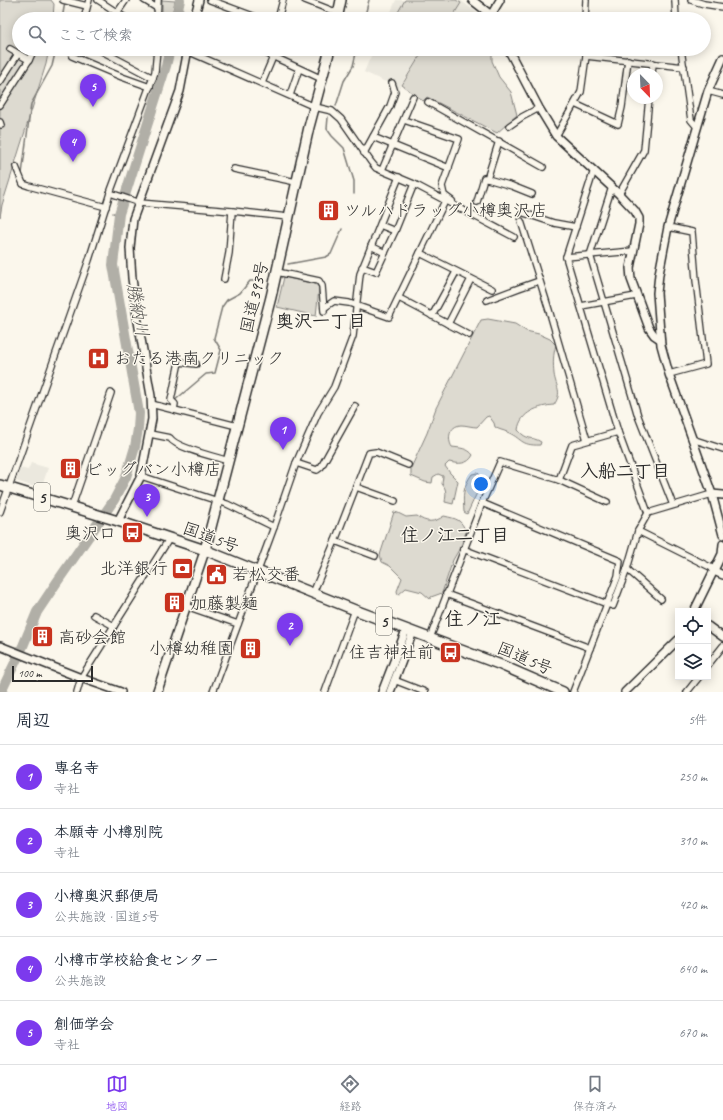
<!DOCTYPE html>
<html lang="ja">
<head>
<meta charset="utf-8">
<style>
  body { margin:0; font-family:Caveat,"Klee One",sans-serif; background:#f6f6f7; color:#1f2937 }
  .controls { position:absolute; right:12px; bottom:12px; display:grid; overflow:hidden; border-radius:0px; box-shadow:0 2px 10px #0003 }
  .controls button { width:36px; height:36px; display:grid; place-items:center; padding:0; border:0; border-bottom:1px solid #e0e1e3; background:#fff; color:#1f2937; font:20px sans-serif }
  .compass { position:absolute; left:627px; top:68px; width:36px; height:36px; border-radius:50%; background:#fff; box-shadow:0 2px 10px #0003; rotate:157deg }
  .scale { position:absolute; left:12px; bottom:10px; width:81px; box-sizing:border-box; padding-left:4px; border:2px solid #2b2b2b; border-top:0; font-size:11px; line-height:14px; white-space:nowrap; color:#2b2b2b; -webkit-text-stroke:3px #fbf7ec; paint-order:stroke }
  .you { position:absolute; left:481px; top:484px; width:14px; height:14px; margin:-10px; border:3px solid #fff; border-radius:50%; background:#1a73e8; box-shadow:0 0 0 6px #1a73e833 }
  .badge { display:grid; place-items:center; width:26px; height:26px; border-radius:50%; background:#7c3aed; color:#fff; font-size:13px; font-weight:700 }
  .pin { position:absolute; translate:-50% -33px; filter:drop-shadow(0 1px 2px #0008) }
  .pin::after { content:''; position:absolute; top:21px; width:14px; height:12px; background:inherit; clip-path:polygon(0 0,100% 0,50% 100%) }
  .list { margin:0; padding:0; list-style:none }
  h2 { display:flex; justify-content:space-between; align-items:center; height:52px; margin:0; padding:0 16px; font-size:17px }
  h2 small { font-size:13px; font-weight:400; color:#747a83 }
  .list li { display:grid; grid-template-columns:26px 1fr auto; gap:12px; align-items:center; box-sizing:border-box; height:64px; padding:0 16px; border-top:1px solid #e0e1e3 }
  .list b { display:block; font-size:15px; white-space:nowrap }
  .list p { margin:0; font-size:13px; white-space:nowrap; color:#747a83 }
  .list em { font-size:13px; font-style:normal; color:#747a83 }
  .icon { flex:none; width:22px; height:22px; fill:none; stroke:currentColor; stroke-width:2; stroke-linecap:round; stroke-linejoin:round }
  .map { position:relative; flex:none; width:723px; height:692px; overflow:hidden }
  .search { position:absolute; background:#fff; box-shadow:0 2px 10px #0003; left:12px; right:12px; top:12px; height:44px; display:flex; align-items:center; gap:10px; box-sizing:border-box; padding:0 14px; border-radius:22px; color:#747a83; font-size:15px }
  .sheet { height:372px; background:#fff }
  nav { display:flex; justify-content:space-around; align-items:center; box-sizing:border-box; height:56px; border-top:1px solid #e0e1e3; background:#fff; font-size:11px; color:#747a83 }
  nav a { display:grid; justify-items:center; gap:2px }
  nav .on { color:#7c3aed }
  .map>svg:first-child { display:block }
  .built { fill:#ebe8de }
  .green { fill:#dddad0; stroke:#84827e }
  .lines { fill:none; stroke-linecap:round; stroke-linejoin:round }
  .stream { stroke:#7b7a75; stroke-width:1.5 }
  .river { stroke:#b1afa7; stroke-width:10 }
  .minor-casing { stroke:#2b2b2b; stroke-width:8 }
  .tertiary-casing { stroke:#2b2b2b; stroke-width:10 }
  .secondary-casing { stroke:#2b2b2b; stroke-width:11 }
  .trunk-casing { stroke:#2b2b2b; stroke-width:12 }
  .minor { stroke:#fbf7ec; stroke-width:5.5 }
  .tertiary { stroke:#fbf7ec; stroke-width:7 }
  .secondary { stroke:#fbf7ec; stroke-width:8 }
  .trunk { stroke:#fbf7ec; stroke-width:9 }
  .labels { text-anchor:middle; stroke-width:3; stroke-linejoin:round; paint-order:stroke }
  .shield { fill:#fbf7ec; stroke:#696865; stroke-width:1 }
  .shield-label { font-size:16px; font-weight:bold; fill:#2b2b2b }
  .poi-label { font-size:17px; fill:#2b2b2b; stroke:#fbf7ec; text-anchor:start }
  .street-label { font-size:17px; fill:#2b2b2b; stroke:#fbf7ec }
  .water-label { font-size:18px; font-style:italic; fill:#5a5956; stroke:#fbf7ec }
  .neighbourhood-label { font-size:18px; font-weight:bold; fill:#2b2b2b; stroke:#fbf7ec }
  .quarter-label { font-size:19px; font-weight:bold; fill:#2b2b2b; stroke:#fbf7ec }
</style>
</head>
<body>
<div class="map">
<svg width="723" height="692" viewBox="0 0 723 692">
  <rect width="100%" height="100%" fill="#fbf7ec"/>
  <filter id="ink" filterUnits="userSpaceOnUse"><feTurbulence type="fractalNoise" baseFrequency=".025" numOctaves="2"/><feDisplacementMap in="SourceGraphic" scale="8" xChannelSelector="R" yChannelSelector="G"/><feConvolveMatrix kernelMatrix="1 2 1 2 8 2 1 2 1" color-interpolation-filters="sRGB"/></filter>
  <g filter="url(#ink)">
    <g class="built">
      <path d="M396 0H460L486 19H388Z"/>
      <path d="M374 49H425L423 50 399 88 364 72Z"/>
      <path d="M31 463 48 468 41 489 16 481 20 468 28 470Z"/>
    </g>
    <g class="green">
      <path d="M0 0H51L54 4 53 19H19V49H49L46 64 2 205 0 217Z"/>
      <path d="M162 0 175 1 171 19H162Z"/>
      <path d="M405 0H456L461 3 451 19H394Z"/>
      <path d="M427 49H457L466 52 468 49H492V61L499 77 511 92 517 115 497 133 427 97 423 101 402 85 423 51Z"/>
      <path d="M284 277 316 284 319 288 316 316 277 307Z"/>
      <path d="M488 319 515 324 526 331 539 334 550 339 556 345C553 354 553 364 554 374 556 388 563 391 554 405 539 406 520 412 518 430 527 441 532 436 541 442L540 445C520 446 522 438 507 432 503 430 499 430 495 427L494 423 489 416 486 417 477 427C472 427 466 425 461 425 449 426 447 439 452 447 460 448 468 448 473 455 468 465 458 464 449 462L445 466 450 473 458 481 453 504 445 502C446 495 447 489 442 484L443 476 438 474 433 477 432 483 425 482 411 476V468L427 433 436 408 481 320Z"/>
      <path d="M478 473 483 478V483L476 495 468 512 467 514 464 512C463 496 462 488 472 474Z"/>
      <path d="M394 512 398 513 406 517 417 516C426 523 434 523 444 516 457 519 461 519 466 532L461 546 453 560 442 593 431 597 430 599 422 592 406 588 398 595 397 591 402 578 390 566 382 562 380 555Z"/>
    </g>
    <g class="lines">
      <g class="stream">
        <path d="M62 19 65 2"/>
        <path d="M364 19 369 0"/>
        <path d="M336 106 344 81 353 66 357 49"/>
        <path d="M328 117 327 129 332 136 344 148 354 181V194"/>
        <path d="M22 174 31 104 52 66 56 49"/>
        <path d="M113 213 119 214"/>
        <path d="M288 264 326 257 331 254 342 229"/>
        <path d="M174 401 206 374 215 373 221 350 214 338 222 307 227 300 240 293 250 281H263"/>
      </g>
      <g class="river">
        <path d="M176 19 180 0"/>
        <path d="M1 692 23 646 37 612 57 582 114 500 126 477 135 447 138 429 139 413 113 265 119 214 166 66 170 49"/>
      </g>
      <defs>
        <g id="minor">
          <path d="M63 0 87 6"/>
          <path d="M98 0 127 19"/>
          <path d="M144 0 157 8"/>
          <path d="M210 0 261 19"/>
          <path d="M305 0 338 13"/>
          <path d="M675 0 676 19"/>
          <path d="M691 0 704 4 723 7"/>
          <path d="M117 13 126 0"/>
          <path d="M84 19 89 0"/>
          <path d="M157 19 158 0"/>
          <path d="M278 19 283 0"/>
          <path d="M585 19 586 0"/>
          <path d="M98 49 153 78"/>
          <path d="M183 49 315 107 332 111 341 119 371 162 376 168 414 184 514 237"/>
          <path d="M257 49 322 79"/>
          <path d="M681 49 691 120 697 127"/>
          <path d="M72 56 122 77 150 87"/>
          <path d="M586 56 684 67"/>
          <path d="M29 60 34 49"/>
          <path d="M652 74 653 63"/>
          <path d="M0 82 18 54"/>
          <path d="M262 83 273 57"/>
          <path d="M708 91 723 95"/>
          <path d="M290 95 299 69"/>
          <path d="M428 102 543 167"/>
          <path d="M575 104 618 124 622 107 628 60"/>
          <path d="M0 105 29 60 10 49"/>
          <path d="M404 120 459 139 442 186 444 195 452 201"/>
          <path d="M0 122 1 125"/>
          <path d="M509 126 522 117 539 108"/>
          <path d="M556 136 581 92 586 56V49"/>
          <path d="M373 137 449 168"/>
          <path d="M364 153 390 106 395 92 392 83"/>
          <path d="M16 167 23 184 29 186 106 207"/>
          <path d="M234 169 296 182"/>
          <path d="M382 170 413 97"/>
          <path d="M594 170 566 257 618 432 648 513"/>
          <path d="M487 179 499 141"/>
          <path d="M612 187 590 255 638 416 673 505"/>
          <path d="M110 193 140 203 232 211 288 217"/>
          <path d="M619 194 644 150 649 98"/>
          <path d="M477 202 484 178 512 186 532 194"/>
          <path d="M524 213 554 223 576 227"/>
          <path d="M521 221 549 310 587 440"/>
          <path d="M380 225 395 231 414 184"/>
          <path d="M668 227 692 232 696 280 706 364 669 374"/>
          <path d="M371 246 385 253"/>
          <path d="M420 253 492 289"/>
          <path d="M566 257 633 251"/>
          <path d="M362 267 376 272 395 231"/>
          <path d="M277 272 319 281 322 286 324 311"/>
          <path d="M224 279 229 253 232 211"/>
          <path d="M399 298 469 335"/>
          <path d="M487 300 519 288 539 281"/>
          <path d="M581 306 636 296"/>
          <path d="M324 308 334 301 349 303 389 317 445 201"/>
          <path d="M432 316 456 272"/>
          <path d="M448 324 471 279"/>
          <path d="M151 404 237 426"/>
          <path d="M174 409 175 404 171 400 179 362 196 364"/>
          <path d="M150 434 170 438C176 448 216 457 229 461"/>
          <path d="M692 439 723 449"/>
          <path d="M296 463 317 470 321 467 355 406"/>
          <path d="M141 476 227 504 274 527"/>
          <path d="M559 480 572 445 618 432"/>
          <path d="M356 487 395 501"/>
          <path d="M72 506 111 393"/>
          <path d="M0 512 89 260 110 193 155 72 157 49"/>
          <path d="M638 531 714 569"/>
          <path d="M335 541 375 556"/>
          <path d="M463 549 607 604 618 576 620 561 482 503"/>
          <path d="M627 569 661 599"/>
          <path d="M313 593 335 541 369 453 376 452 408 465"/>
          <path d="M446 594 590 648"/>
          <path d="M186 606 238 624"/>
          <path d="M94 615 114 626"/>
          <path d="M430 638 482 503 500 462 559 480 607 502"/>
          <path d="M708 665 723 646"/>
          <path d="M394 680 425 692"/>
          <path d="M77 692 81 678 169 539"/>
          <path d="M213 692 274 527 296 463 318 413 334 387 353 336 360 274 399 177"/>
          <path d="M325 692 355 610"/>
          <path d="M573 692 607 604 613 606 627 569 638 531 648 513 712 494"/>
          <path d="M687 692 699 677"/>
        </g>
        <g id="tertiary">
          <path d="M472 0 491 15 493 19"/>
          <path d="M491 15 500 0"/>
          <path d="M194 19 199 0"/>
          <path d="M508 49 539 108 556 136 619 194 635 211 639 218V224L630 268 631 279 649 328 654 335 660 339"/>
          <path d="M723 58 708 91 668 227 659 274 657 293 661 345 669 374 712 494 723 535"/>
          <path d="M712 494 723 495"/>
          <path d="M118 521 141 476 152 419 151 396 137 316 132 278 130 248 133 219 180 91 188 49"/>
          <path d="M714 571 723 575"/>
          <path d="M694 611 722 554 723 544"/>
          <path d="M708 626 723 637"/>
          <path d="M0 646 81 678 121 692"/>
          <path d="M382 692 406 630"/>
          <path d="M390 692 413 632"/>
          <path d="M625 692 678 640"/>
        </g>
        <path id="secondary" d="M157 692 205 550"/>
        <g id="trunk">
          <path d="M337 19 341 0"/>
          <path d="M0 485 118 521 205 550 355 610 501 665 563 692"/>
          <path d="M205 550 271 297 309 127 330 49"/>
        </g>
      </defs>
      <use href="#minor" class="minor-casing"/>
      <use href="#tertiary" class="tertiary-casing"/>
      <use href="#secondary" class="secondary-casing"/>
      <use href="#trunk" class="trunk-casing"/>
      <use href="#minor" class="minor"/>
      <use href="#tertiary" class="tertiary"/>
      <use href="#secondary" class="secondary"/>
      <use href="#trunk" class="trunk"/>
    </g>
  </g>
  <defs>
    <symbol id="building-square" viewBox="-11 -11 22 22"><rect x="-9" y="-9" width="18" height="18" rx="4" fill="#c8321e" stroke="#fbf7ec"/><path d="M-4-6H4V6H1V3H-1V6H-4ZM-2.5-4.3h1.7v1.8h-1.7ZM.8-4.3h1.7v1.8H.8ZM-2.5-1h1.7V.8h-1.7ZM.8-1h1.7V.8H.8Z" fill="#fff"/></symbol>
    <symbol id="hospital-square" viewBox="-11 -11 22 22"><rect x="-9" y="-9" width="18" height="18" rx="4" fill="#c8321e" stroke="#fbf7ec"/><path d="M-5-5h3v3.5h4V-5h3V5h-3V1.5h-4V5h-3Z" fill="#fff"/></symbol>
    <symbol id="bus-square" viewBox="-11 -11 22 22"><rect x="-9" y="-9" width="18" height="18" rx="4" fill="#c8321e" stroke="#fbf7ec"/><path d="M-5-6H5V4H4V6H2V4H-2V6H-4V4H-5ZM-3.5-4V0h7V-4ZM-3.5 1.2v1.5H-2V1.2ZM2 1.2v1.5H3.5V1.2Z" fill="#fff"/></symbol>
    <symbol id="bank-square" viewBox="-11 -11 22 22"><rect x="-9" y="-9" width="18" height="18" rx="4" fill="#c8321e" stroke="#fbf7ec"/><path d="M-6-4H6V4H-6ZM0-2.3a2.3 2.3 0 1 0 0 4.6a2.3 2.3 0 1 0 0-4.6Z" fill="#fff"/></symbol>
    <symbol id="civic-square" viewBox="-11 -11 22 22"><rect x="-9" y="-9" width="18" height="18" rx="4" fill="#c8321e" stroke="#fbf7ec"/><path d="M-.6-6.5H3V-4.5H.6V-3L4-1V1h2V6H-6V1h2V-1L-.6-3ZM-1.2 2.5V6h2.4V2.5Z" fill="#fff"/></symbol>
  </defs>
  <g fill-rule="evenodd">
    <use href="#building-square" x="316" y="198" width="25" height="25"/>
    <use href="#hospital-square" x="86" y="346" width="25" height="25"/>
    <use href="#building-square" x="58" y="456" width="25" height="25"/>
    <use href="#bus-square" x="120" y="520" width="25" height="25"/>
    <use href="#bank-square" x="170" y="556" width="25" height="25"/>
    <use href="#civic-square" x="204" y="562" width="25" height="25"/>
    <use href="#building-square" x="162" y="590" width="25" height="25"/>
    <use href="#building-square" x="30" y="624" width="25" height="25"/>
    <use href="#building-square" x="238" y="636" width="25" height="25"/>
    <use href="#bus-square" x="438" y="640" width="25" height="25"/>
  </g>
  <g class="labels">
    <g class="shield">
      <rect x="34" y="483" width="16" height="28" rx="3"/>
      <rect x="376" y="607" width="16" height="28" rx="3"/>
    </g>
    <g class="shield-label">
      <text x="42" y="503">5</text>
      <text x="384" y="627">5</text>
    </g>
    <g class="poi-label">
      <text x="344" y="216">ツルハドラッグ小樽奥沢店</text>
      <text x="114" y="364">おたる港南クリニック</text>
      <text x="86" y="475">ビッグバン小樽店</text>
      <text x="116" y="539" text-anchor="end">奥沢口</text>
      <text x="168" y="574" text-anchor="end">北洋銀行</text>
      <text x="232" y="580">若松交番</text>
      <text x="190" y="609">加藤製麺</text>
      <text x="58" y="643">高砂会館</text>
      <text x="234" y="654" text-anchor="end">小樽幼稚園</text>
      <text x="434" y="658" text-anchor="end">住吉神社前</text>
    </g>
    <g class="street-label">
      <text transform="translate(254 297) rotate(-77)" y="6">国道393号</text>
      <text transform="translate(211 537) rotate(20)" y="6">国道5号</text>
      <text transform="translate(525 658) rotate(23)" y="6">国道5号</text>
    </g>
    <g class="water-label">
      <text transform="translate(138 310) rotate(80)" y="6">勝納川</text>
    </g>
    <g class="neighbourhood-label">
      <text x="321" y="327">奥沢一丁目</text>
      <text x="625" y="477">入船二丁目</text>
      <text x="455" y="541">住ノ江二丁目</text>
    </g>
    <g class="quarter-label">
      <text x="473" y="625">住ノ江</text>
    </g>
  </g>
</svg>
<div class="controls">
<button><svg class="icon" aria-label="locate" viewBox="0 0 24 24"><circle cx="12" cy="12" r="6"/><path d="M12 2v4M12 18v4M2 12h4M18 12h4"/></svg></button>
<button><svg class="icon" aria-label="layers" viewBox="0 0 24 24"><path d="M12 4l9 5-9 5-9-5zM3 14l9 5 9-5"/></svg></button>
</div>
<svg class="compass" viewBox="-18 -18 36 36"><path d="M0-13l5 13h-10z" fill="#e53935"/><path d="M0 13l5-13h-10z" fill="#747a83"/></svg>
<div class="scale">100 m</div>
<div class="you"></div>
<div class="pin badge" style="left:283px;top:450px">1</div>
<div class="pin badge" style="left:290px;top:646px">2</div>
<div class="pin badge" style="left:147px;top:517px">3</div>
<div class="pin badge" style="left:73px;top:162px">4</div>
<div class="pin badge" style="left:93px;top:107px">5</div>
<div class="search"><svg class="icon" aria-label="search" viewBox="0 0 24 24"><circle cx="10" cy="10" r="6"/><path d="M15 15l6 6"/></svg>ここで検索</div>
</div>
<section class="sheet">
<h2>周辺<small>5件</small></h2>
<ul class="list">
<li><span class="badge">1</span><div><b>専名寺</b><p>寺社</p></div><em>250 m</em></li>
<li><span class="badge">2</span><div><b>本願寺 小樽別院</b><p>寺社</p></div><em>310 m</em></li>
<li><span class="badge">3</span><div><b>小樽奥沢郵便局</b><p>公共施設 · 国道5号</p></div><em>420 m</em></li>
<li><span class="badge">4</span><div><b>小樽市学校給食センター</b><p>公共施設</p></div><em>640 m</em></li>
<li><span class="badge">5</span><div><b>創価学会</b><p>寺社</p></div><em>670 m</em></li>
</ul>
</section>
<nav>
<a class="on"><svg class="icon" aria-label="map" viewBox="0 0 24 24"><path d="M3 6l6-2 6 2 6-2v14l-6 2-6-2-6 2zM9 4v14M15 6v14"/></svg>地図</a>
<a><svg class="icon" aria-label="directions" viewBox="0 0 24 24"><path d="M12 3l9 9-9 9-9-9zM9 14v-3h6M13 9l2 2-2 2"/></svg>経路</a>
<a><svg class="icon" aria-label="saved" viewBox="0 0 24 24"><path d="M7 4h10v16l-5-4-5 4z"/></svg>保存済み</a>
</nav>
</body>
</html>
